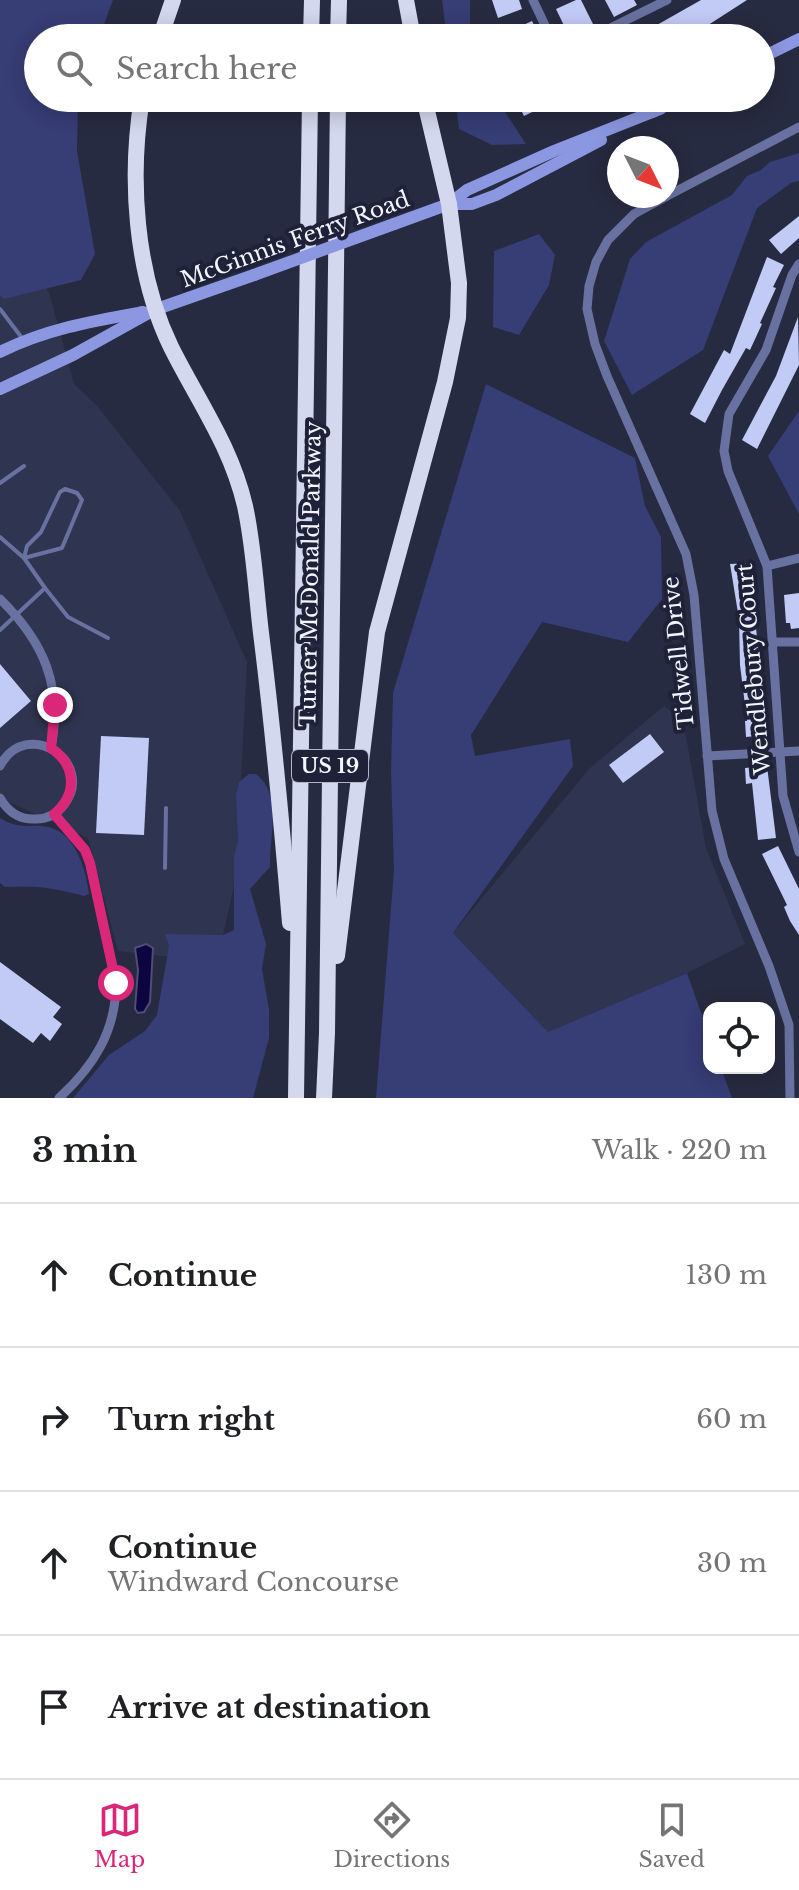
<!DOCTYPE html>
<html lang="en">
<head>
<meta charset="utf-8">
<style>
  body { margin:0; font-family:"Libre Baskerville",serif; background:#f6f6f6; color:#202124 }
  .controls { position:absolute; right:24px; bottom:24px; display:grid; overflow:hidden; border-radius:16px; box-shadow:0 4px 20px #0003 }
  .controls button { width:72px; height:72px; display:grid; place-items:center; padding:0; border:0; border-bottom:2px solid #e0e0e0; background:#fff; color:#202124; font:40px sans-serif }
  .compass { position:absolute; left:607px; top:136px; width:72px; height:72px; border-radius:50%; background:#fff; box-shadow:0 4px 20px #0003; rotate:132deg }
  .stop { position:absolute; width:24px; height:24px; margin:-18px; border:6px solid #db2777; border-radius:50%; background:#fff }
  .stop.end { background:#db2777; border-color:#fff; box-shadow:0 2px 8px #0008 }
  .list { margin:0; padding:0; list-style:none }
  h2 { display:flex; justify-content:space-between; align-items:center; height:104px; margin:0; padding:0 32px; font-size:34px }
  h2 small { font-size:26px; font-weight:400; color:#757577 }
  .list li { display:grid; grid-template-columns:52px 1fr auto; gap:24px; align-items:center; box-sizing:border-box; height:144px; padding:0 32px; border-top:2px solid #e0e0e0 }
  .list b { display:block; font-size:30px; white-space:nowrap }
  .list p { margin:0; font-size:26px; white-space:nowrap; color:#757577 }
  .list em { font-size:26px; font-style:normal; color:#757577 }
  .icon { flex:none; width:44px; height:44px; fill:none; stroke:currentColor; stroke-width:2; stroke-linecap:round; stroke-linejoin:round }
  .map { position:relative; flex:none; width:799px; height:1098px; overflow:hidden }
  .search { position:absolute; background:#fff; box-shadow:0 4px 20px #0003; left:24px; right:24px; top:24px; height:88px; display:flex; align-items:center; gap:20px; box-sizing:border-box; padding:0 28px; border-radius:44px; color:#757577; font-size:30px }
  .sheet { height:680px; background:#fff }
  nav { display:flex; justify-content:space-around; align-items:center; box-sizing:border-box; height:112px; border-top:2px solid #e0e0e0; background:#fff; font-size:22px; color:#757577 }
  nav a { display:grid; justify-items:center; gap:4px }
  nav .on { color:#db2777 }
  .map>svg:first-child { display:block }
  .built { fill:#2f3450 }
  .green { fill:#373d75 }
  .water { fill:#0c053f; stroke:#514d78; stroke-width:2 }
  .building { fill:#c2caf6 }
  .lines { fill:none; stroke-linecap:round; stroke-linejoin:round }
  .lane { stroke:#6971a0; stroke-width:4 }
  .street { stroke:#6971a0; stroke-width:9 }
  .secondary { stroke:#8b97e1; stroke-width:12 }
  .highway { stroke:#d3d8ef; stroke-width:16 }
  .secondary-bridge { stroke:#8b97e1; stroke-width:12 }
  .route { stroke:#db2777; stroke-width:10 }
  .labels { text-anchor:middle; stroke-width:8; stroke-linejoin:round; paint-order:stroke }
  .shield { fill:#1e2137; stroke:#b3b5c2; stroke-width:2 }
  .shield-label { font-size:20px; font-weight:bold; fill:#f3f5fe }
  .street-label { font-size:22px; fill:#f3f5fe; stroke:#1e2137 }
</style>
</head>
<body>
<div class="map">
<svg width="799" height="1098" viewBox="0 0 799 1098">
  <rect width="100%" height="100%" fill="#272b41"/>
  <g class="built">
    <path d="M0 183 50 296 74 384 98 407 180 511 247 662 236 877 223 935 224 963 118 951 88 838 0 798Z"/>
    <path d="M664 706 683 720 706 848 745 944 687 973 548 1032 453 933 590 768Z"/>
  </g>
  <g class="green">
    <path d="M0 0H113L99 38H38V98H78L77 151 95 254 81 280 4 299 0 295Z"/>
    <path d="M442 0H470V38H447Z"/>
    <path d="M455 98H496L526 144 492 145 459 129Z"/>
    <path d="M799 153V181L791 183 757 208 703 350 632 395 604 341 630 259 646 242 732 195 747 176 761 170 770 162Z"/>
    <path d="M539 234 555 255 549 285 519 335 493 327 494 251Z"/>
    <path d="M486 384 635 458 645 506 661 537 662 599 628 642 542 622 471 735 475 756 570 739 573 766 453 933 548 1032 687 973 709 1035V1068H721L732 1098H376L394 870 391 771 393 693Z"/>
    <path d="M799 411V514L768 456Z"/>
    <path d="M249 774H256C283 795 269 837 270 867L250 889 266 944 262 969 269 1010V1038L253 1098H73L109 1055 145 1031 157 1015 169 946 165 934 223 935 234 930V855L238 841 236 795 239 782Z"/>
    <path d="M0 818C22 831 28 823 49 827 76 834 86 870 89 894L84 896C56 888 34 885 5 887L0 883Z"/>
  </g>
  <path class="water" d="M146 944 153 948 150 1002 144 1012 138 1013 135 1009 138 970 135 948Z"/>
  <g class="building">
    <path d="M492 0H519L522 9 498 18Z"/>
    <path d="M576 0H581L594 26 570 38 556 9Z"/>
    <path d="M605 0H634L637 5 614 17Z"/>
    <path d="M701 0H747L688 38H634Z"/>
    <path d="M532 21 540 38H495Z"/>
    <path d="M515 98H561L524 116Z"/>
    <path d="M799 216V238L781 254 769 240Z"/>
    <path d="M767 257 784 265 773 287 776 288 760 323 762 324 750 350 746 348 722 390 705 423 690 414 724 350 730 354Z"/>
    <path d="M798 317 799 365 757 449 742 440 776 376Z"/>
    <path d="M750 563 766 735 746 737 745 721H747L740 665 739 619 730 564Z"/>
    <path d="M799 593V628L791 629 790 623H786L784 595Z"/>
    <path d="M0 664 31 701 0 728Z"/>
    <path d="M650 734 664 752 623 783 609 765Z"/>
    <path d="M101 736 149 738 144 835 96 833Z"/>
    <path d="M767 766 776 838 758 840 752 783 746 784 745 768Z"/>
    <path d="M778 846 799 889V935L790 921 784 907 787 905 762 854Z"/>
    <path d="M0 962 61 1007 53 1017 62 1024 50 1041 41 1033 33 1043 0 1019Z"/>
  </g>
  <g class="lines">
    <g class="lane">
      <path d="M0 309 22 338"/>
      <path d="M0 483 24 466"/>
      <path d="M65 489 77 493 82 500 62 548 24 558 27 546 41 532 60 492Z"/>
      <path d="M0 537 24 558 45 588 0 630"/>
      <path d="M45 588 68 617 108 638"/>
      <path d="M165 868 166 808"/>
    </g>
    <g class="street">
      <path d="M533 0 551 38"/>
      <path d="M590 38 667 0"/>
      <path d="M667 196 634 214 608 240 596 262 589 286 587 309 595 344 607 376 686 554 694 595 712 811 724 859 769 966 789 1025 790 1098"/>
      <path d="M667 196 799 127"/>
      <path d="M799 264 792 275 766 350 729 414 724 451 728 471 767 566 783 796 799 852"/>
      <path d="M767 566 799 558"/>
      <path d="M0 599C44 642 63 686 51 748"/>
      <path d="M772 642H799"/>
      <path d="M707 756 799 751"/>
      <path d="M0 766C26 716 97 762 64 805 57 814 47 819 36 819 20 820 8 812 0 798"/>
      <path d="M54 814 85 850 90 863 116 983C116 1031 94 1066 59 1098"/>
    </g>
    <g class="secondary">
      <path d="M761 58 799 39"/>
      <path d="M652 112 682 98"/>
      <path d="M449 204H472L496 195 601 140"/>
      <path d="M394 224 449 204 467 190 554 151 660 109"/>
      <path d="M0 352C46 329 93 321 143 312"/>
      <path d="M0 389 73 355 154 310 254 275"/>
    </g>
    <g class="highway">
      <path d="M406 0 413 38"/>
      <path d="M160 38 173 0"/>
      <path d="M311 38 312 0"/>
      <path d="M338 38 339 0"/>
      <path d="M142 98C129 178 135 273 171 347 198 401 231 446 245 506 254 547 256 591 261 633 273 729 282 826 290 923"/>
      <path d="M337 956 377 632 445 382 458 318 459 283 449 204 424 98"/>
      <path d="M296 1098 310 98"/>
      <path d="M324 1098 327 1033 338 98"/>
    </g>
    <path class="secondary-bridge" d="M254 275 394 224"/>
  </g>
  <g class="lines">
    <path class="route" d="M55 705 51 748C76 765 78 794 54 814L85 850 90 863 116 983"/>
  </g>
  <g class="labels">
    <rect class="shield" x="292" y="750" width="76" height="32" rx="6"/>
    <g class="shield-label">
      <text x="330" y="773">US 19</text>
    </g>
    <g class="street-label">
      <text transform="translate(295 239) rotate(-20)" y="8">McGinnis Ferry Road</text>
      <text transform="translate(310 574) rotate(-89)" y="8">Turner McDonald Parkway</text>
      <text transform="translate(678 653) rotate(-96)" y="8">Tidwell Drive</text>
      <text transform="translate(753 669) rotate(-95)" y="8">Wendlebury Court</text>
    </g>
  </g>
</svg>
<div class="controls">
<button><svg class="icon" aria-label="locate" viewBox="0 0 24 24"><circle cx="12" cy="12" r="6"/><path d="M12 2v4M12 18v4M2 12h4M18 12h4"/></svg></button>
</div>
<svg class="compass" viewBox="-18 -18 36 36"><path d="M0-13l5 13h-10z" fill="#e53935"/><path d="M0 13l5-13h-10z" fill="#757577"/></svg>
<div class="stop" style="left:116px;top:983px"></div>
<div class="stop end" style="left:55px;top:705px"></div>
<div class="search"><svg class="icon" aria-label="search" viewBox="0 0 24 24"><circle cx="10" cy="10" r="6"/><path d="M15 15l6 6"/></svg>Search here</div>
</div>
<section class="sheet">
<h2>3 min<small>Walk · 220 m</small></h2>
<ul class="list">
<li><svg class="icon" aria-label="ahead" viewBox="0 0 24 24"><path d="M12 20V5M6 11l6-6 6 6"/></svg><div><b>Continue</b></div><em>130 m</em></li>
<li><svg class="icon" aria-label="right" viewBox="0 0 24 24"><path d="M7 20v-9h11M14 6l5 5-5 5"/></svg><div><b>Turn right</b></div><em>60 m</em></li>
<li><svg class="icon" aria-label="ahead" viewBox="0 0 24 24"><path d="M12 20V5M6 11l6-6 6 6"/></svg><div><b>Continue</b><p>Windward Concourse</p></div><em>30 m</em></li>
<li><svg class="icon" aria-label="arrive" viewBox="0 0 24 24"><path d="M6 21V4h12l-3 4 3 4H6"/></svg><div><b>Arrive at destination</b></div></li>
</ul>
</section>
<nav>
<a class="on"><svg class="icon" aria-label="map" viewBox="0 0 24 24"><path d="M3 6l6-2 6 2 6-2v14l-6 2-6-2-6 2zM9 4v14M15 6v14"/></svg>Map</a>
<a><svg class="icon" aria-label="directions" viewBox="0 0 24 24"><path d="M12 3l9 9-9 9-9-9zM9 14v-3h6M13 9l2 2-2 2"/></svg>Directions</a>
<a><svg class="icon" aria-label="saved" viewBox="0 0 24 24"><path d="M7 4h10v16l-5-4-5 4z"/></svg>Saved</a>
</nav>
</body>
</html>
